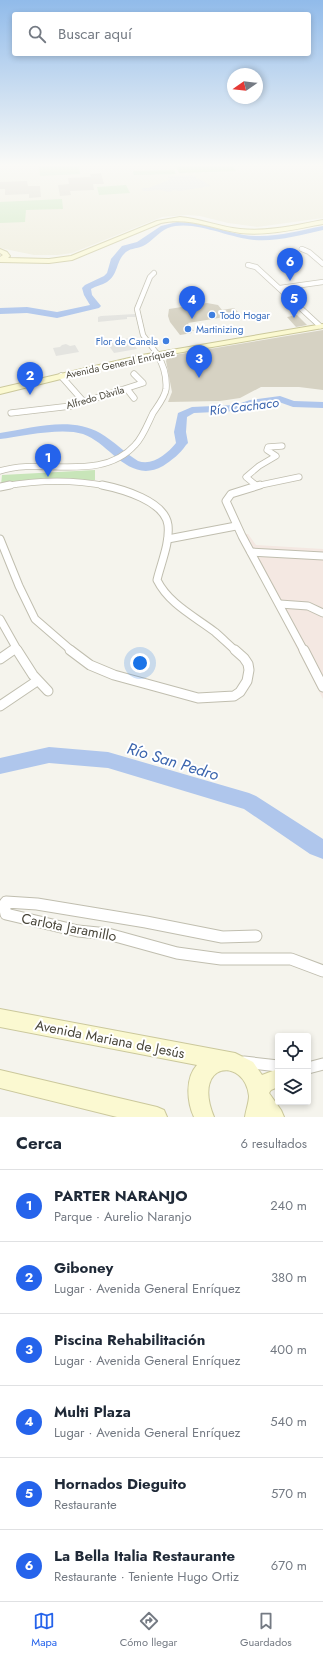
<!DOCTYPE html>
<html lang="es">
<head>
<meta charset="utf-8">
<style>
  body { margin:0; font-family:Jost,sans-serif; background:#f6f6f7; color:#1f2937 }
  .controls { position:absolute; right:12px; bottom:12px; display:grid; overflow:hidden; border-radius:4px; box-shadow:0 2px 6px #0003 }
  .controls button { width:36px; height:36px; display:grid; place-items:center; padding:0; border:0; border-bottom:1px solid #e0e1e3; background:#fff; color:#1f2937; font:20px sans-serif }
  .compass { position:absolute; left:227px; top:68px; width:36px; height:36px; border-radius:50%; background:#fff; box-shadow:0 2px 6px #0003; rotate:256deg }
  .you { position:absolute; left:140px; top:663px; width:14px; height:14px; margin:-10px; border:3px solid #fff; border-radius:50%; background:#1a73e8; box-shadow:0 0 0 6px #1a73e833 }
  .badge { display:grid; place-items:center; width:26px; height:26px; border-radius:50%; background:#2563eb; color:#fff; font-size:13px; font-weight:700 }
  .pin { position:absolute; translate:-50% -33px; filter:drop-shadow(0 1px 2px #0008) }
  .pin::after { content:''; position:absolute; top:21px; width:14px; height:12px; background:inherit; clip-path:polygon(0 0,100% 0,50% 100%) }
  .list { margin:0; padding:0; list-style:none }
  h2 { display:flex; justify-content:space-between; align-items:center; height:52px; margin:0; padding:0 16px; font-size:17px }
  h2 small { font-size:13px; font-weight:400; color:#747a83 }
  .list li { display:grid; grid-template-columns:26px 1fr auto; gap:12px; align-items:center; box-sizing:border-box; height:72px; padding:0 16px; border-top:1px solid #e0e1e3 }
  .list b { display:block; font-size:15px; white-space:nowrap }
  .list p { margin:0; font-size:13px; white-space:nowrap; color:#747a83 }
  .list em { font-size:13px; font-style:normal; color:#747a83 }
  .icon { flex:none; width:22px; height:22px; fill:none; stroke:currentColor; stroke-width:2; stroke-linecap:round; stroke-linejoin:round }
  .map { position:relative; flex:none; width:323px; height:1117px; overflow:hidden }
  .search { position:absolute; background:#fff; box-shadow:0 2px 6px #0003; left:12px; right:12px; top:12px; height:44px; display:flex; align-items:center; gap:10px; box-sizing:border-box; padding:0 14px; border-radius:4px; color:#747a83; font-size:15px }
  .sheet { height:484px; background:#fff }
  nav { display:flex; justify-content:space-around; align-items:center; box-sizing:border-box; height:56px; border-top:1px solid #e0e1e3; background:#fff; font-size:11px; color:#747a83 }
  nav a { display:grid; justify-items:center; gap:2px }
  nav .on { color:#2563eb }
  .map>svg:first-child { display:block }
  .education { fill:#edebd8 }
  .medical { fill:#f4e8e2 }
  .green { fill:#c8e5b9 }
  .parking { fill:#e4e4e0 }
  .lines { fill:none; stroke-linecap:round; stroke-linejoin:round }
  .river { fill:#afc6ec; fill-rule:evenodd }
  .building { fill:#d6d2c3 }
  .street-far5-casing { stroke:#c0beaf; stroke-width:4.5 }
  .street-far4-casing { stroke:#c0beaf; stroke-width:6 }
  .street-far3-casing { stroke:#c0beaf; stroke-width:7 }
  .street-far2-casing { stroke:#c0beaf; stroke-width:9 }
  .street-far1-casing { stroke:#c0beaf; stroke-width:11 }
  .street-casing { stroke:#c0beaf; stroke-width:13 }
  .secondary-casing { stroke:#cbc89c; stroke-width:2 }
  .street-far5 { stroke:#fff; stroke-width:3.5 }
  .street-far4 { stroke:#fff; stroke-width:4.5 }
  .street-far3 { stroke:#fff; stroke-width:5.5 }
  .street-far2 { stroke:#fff; stroke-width:7 }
  .street-far1 { stroke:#fff; stroke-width:9 }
  .street { stroke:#fff; stroke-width:11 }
  .secondary { fill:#fbf9d1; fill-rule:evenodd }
  .shop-dot { fill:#3f7fe0; stroke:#fff; stroke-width:1.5 }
  .labels { text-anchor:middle; stroke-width:4; stroke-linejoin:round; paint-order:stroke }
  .far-shop-label { font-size:10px; fill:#366cbe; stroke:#fff; text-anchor:start }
  .far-street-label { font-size:10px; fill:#49463a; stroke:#fff }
  .water-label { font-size:13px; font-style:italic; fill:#3b65ae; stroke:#fff }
  .near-street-label { font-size:14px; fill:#49463a; stroke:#fff }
  .near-water-label { font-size:16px; font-style:italic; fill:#3b65ae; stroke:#fff }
</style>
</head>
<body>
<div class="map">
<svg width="323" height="1117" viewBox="0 0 323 1117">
  <rect width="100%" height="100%" fill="#f5f4ed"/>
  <path class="education" d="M0 166H323V218L257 227 228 223 200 216 186 215 162 217 72 253 58 255H34L0 248Z"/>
  <path class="medical" d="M238 534H248L256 545 323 549V699Z"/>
  <g class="green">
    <path d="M39 166H79L80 174 40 176Z"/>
    <path d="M176 166H233L236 171 179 173Z"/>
    <path d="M174 170 176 174 134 175 133 171Z"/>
    <path d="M126 185 130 193 99 195 97 187Z"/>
    <path d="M62 199 63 209 26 210 25 222 0 223V202Z"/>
    <path d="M95 470V480L1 485 2 475Z"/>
  </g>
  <g class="parking">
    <path d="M192 175 211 186 180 191 174 190 169 192 160 190 143 191 142 188H149L171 179 167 177Z"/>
    <path d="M135 314 136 317H127V319L98 322V317L101 316Z"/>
    <path d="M129 338 137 349 114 353 107 343Z"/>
    <path d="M66 344 70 346 75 345 79 352 56 356 53 348 60 347 62 345Z"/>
  </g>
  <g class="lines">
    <g class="river">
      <path d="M177 222C201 222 221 231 244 235 271 239 297 231 323 226V230C300 235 277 242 254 240 228 238 193 219 168 228 158 232 152 242 143 246 136 249 129 248 124 254 116 262 118 275 107 282 102 285 96 286 91 289L92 295 101 306 99 308 57 318 27 313 0 314V308L27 307 57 312 90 305 84 295 82 288 85 285 104 276 107 273 111 259 122 246 137 242 161 226Z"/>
      <path d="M280 396 294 401 323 402V408L293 407 279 402 252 406 236 411 194 413 187 417 186 432 188 443 186 445C180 454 172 460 163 466 129 485 110 443 83 434 62 427 22 436 0 439V433C31 428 71 416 100 433 114 441 125 453 138 461 153 466 167 454 176 443L174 432 178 413 192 407 235 405 250 400Z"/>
      <path d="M49 747 108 752 249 793 256 796 323 839V859L310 854 244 809 108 768 49 763 0 774V758Z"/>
    </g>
  </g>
  <g class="building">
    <path d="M101 173 104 184H93L94 190 70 191 71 195 60 196 58 185 69 184 68 178 91 177 90 174Z"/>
    <path d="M27 181 28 186H40L41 197 29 198V194L5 195V189H0V182Z"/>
    <path d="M207 303 218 305 222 310 234 308 239 313 236 314 237 315 188 323 194 331H190L192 333 180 335 170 322 168 316 169 309Z"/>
    <path d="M297 315 307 325 296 327 287 317Z"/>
    <path d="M323 330V390L299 387H261L240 398 220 401 168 402 172 392 166 361 168 356Z"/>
  </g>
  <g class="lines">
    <defs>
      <path id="street-far5" d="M301 249 305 250"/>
      <g id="street-far4">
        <path d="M302 249 309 252 323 264"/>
        <path d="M248 265 256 267 320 326"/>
        <path d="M154 273 150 277 137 309 143 335 158 355"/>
        <path d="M280 288 323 282"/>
      </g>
      <g id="street-far3">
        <path d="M61 376 84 402"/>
        <path d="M127 389 134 398"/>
        <path d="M11 413 71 406 143 383 134 374"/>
        <path d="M0 471C42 457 101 483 135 445 143 437 148 423 153 413 157 407 165 397 166 389 167 377 163 364 157 354"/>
        <path d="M4 486C38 480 72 479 107 486"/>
        <path d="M256 486 299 477"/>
        <path d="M257 486 246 477 259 466 276 456 267 450 268 447 282 446"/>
      </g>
      <g id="street-far2">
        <path d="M102 485C122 489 165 501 168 525 170 543 161 563 157 580 169 604 194 616 215 632 222 638 229 645 236 651"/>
        <path d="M260 485 231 494 226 501 242 536 304 651"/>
        <path d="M0 487 10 485"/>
        <path d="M0 539 19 586 35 619 72 651"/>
        <path d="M168 539 236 526"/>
        <path d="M251 552 323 556"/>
        <path d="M280 604 308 606 323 613"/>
        <path d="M0 619 18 651"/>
        <path d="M12 651 15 649"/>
      </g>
      <g id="street-far1">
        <path d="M17 650 33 675 48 691"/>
        <path d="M70 650 90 665 114 675 198 698 234 696 240 692 247 681 249 670 248 664 244 658 235 650"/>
        <path d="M304 650 323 687"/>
        <path d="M0 659 13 650"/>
        <path d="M0 706 37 681"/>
      </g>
      <g id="street">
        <path d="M256 936 222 937 146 922 37 904 6 902 4 905 6 914 78 931 108 934 177 953 221 959H291L323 971"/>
        <path d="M244 1062 278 1066"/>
        <path d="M308 1068 323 1064"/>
      </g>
      <g id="secondary">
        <path d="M180 217C201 219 220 227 240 229 268 232 296 225 323 220V224C296 229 268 236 240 233 213 229 189 217 161 223L72 260 49 263 0 262V257L3 255 0 253V249L7 252 10 256 8 258 49 259 71 256 157 221Z"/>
        <path d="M323 324V328L142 359 0 394V388L142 355Z"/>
        <path d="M0 1009 235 1053 253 1062 262 1075 278 1069V1087L271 1090 269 1093 281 1110 284 1117H245C246 1110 249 1102 249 1096 245 1057 191 1061 214 1117H194C187 1102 185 1078 197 1065L0 1027Z"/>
        <path d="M0 1070 157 1107 164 1110 167 1117H117L0 1088Z"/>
      </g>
    </defs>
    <use href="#street-far5" class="street-far5-casing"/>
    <use href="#street-far4" class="street-far4-casing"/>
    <use href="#street-far3" class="street-far3-casing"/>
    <use href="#street-far2" class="street-far2-casing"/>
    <use href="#street-far1" class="street-far1-casing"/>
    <use href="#street" class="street-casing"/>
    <use href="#secondary" class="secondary-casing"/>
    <use href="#street-far5" class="street-far5"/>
    <use href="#street-far4" class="street-far4"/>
    <use href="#street-far3" class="street-far3"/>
    <use href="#street-far2" class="street-far2"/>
    <use href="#street-far1" class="street-far1"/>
    <use href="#street" class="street"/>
    <use href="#secondary" class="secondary"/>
  </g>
  <linearGradient id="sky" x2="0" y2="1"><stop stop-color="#91bbea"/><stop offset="0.51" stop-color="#fafaf7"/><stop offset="1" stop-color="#fafaf7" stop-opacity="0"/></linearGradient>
  <rect width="323" height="323" fill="url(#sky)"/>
  <g class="shop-dot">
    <circle cx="212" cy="315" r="4"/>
    <circle cx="188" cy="329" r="4"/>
    <circle cx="166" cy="341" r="4"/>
  </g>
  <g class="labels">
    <g class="far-shop-label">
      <text x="220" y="319">Todo Hogar</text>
      <text x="196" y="333">Martinizing</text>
      <text x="158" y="345" text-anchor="end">Flor de Canela</text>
    </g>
    <g class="far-street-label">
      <text transform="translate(120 363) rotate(-12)" y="4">Avenida General Enríquez</text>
      <text transform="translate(95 397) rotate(-16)" y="4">Alfredo Dàvila</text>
    </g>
    <g class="water-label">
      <text transform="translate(244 406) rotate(-7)" y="5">Río Cachaco</text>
    </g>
    <g class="near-street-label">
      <text transform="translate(69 927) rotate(11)" y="5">Carlota Jaramillo</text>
      <text transform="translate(110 1039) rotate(11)" y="5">Avenida Mariana de Jesús</text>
    </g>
    <g class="near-water-label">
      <text transform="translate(173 761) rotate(17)" y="6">Río San Pedro</text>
    </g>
  </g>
</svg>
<div class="controls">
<button><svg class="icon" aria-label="locate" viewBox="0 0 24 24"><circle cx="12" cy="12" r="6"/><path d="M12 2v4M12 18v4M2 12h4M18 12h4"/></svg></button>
<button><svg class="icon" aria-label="layers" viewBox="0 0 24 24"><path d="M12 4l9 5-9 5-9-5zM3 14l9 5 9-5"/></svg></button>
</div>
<svg class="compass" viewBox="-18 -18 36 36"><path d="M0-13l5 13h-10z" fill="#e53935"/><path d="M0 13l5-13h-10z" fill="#747a83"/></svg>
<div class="you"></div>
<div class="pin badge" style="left:48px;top:477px">1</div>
<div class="pin badge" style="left:30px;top:395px">2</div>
<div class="pin badge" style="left:199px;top:378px">3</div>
<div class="pin badge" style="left:192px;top:319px">4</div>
<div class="pin badge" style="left:294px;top:318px">5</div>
<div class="pin badge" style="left:290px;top:281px">6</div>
<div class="search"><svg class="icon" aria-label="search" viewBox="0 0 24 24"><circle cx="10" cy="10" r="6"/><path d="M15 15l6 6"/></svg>Buscar aquí</div>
</div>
<section class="sheet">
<h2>Cerca<small>6 resultados</small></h2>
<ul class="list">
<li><span class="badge">1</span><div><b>PARTER NARANJO</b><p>Parque · Aurelio Naranjo</p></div><em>240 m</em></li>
<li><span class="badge">2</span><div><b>Giboney</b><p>Lugar · Avenida General Enríquez</p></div><em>380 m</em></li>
<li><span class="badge">3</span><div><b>Piscina Rehabilitación</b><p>Lugar · Avenida General Enríquez</p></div><em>400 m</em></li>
<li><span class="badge">4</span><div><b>Multi Plaza</b><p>Lugar · Avenida General Enríquez</p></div><em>540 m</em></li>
<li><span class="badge">5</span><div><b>Hornados Dieguito</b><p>Restaurante</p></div><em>570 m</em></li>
<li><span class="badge">6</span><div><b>La Bella Italia Restaurante</b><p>Restaurante · Teniente Hugo Ortiz</p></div><em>670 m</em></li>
</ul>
</section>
<nav>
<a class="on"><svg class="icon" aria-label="map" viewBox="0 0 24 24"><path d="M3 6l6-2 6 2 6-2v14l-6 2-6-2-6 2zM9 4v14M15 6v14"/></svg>Mapa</a>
<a><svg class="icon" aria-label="directions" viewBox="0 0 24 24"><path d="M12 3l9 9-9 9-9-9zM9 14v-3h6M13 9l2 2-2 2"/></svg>Cómo llegar</a>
<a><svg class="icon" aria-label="saved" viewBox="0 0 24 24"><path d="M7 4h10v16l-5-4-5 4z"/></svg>Guardados</a>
</nav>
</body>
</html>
